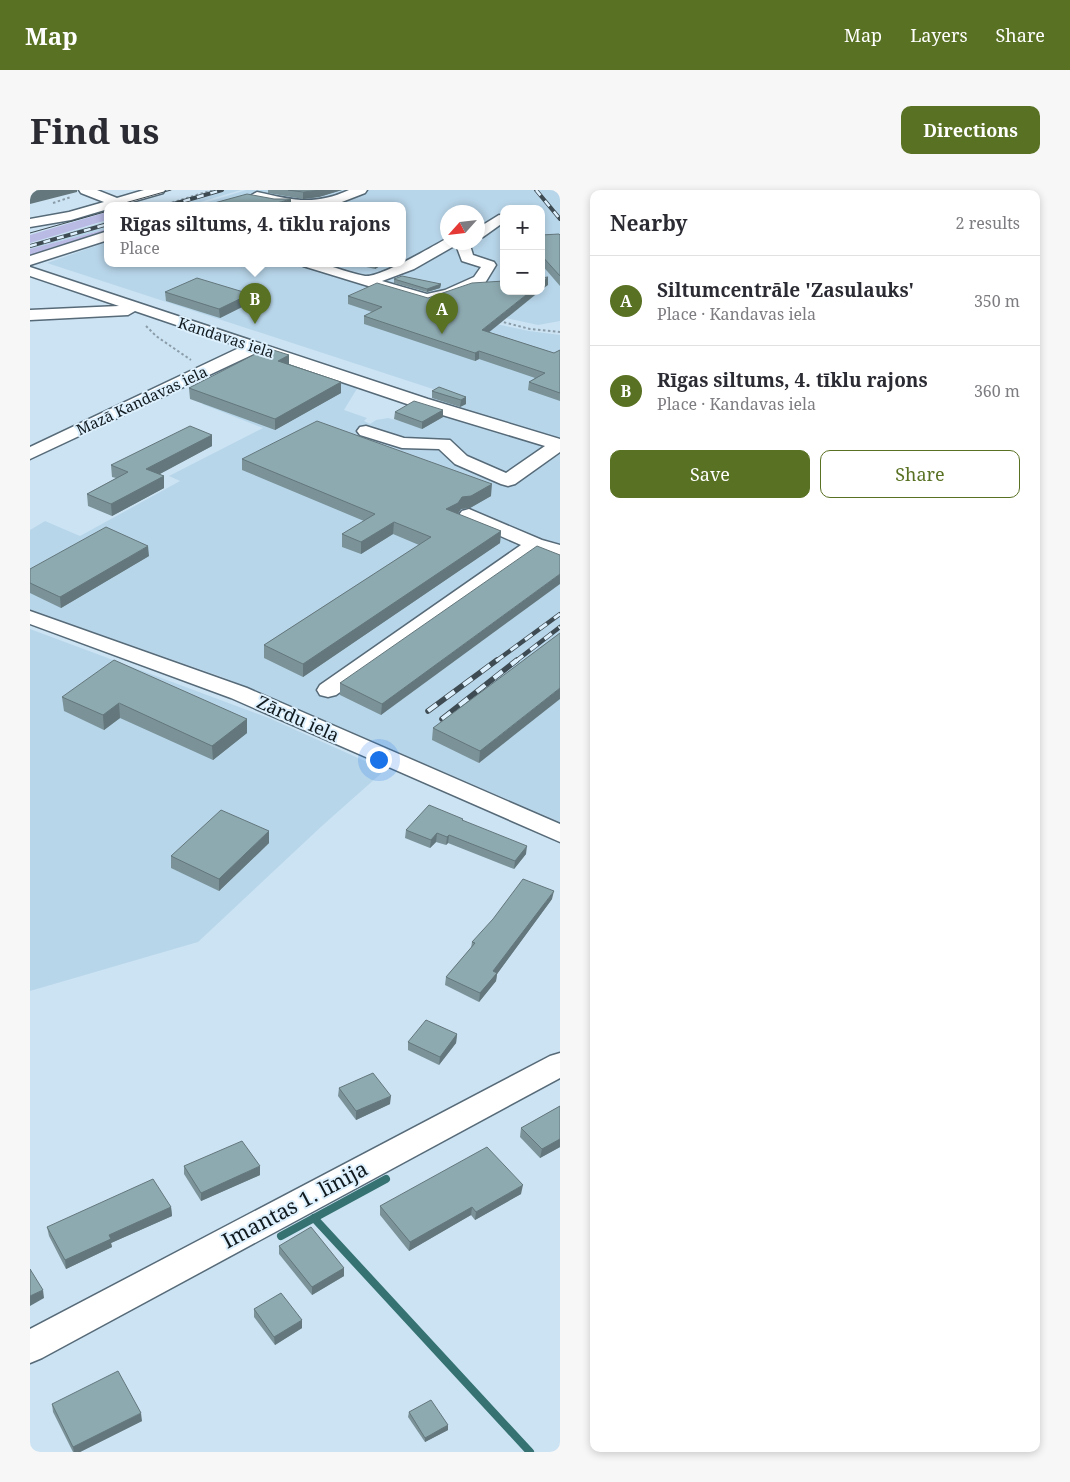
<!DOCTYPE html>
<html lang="en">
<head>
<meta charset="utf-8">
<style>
  body { margin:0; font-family:"Noto Serif",serif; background:#f7f7f7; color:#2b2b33 }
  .controls { position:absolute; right:15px; top:15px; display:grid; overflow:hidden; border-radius:10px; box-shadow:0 2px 8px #0003 }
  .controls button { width:45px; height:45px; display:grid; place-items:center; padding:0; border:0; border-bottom:1px solid #e1e1e2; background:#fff; color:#2b2b33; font:25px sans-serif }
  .compass { position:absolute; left:410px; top:15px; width:45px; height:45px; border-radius:50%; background:#fff; box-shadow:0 2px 8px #0003; rotate:243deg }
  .you { position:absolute; left:348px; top:569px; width:18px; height:18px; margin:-12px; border:4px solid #fff; border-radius:50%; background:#1a73e8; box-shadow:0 0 0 8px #1a73e833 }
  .badge { display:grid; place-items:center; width:32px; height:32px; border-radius:50%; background:#597122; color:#fff; font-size:16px; font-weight:700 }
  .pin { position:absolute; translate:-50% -41px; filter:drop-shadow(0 1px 2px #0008) }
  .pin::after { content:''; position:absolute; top:26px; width:18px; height:15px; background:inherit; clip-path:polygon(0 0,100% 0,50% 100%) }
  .popup { position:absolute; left:74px; top:12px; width:302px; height:65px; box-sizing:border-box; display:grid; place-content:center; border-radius:10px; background:#fff; filter:drop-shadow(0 1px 4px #0005); font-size:16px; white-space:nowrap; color:#7c7c81 }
  .popup b { font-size:19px; color:#2b2b33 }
  .popup::after { content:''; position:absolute; left:50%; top:100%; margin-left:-10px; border:10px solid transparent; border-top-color:#fff }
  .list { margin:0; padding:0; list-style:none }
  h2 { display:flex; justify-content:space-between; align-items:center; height:65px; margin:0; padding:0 20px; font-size:21px }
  h2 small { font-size:16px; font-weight:400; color:#7c7c81 }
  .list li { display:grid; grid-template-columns:32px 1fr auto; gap:15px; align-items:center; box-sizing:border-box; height:90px; padding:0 20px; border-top:1px solid #e1e1e2 }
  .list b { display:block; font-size:19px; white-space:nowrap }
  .list p { margin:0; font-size:16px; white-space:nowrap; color:#7c7c81 }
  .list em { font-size:16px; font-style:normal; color:#7c7c81 }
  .actions { display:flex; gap:10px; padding:15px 20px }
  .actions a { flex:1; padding:11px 0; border:1px solid #597122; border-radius:10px; text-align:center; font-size:18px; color:#597122 }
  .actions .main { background:#597122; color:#fff }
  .map { position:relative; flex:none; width:530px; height:1262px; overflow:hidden; border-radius:10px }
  header { display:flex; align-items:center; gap:30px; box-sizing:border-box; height:70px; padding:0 25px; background:#597122; color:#fff }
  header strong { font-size:24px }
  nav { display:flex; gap:28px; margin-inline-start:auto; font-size:18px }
  .intro { display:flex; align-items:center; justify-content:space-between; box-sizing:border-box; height:120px; padding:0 30px }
  h1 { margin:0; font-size:35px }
  .button { padding:12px 22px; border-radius:10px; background:#597122; color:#fff; font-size:18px; font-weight:700 }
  main { display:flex; gap:30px; padding:0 30px }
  aside { flex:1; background:#fff; border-radius:10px; box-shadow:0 2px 8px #0003 }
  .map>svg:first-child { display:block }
  .built { fill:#b8d6ea; fill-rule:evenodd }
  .green { fill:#b9bbe5 }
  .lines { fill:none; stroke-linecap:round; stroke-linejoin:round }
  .stream { stroke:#357271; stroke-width:8 }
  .minor-casing { stroke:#566a78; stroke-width:3 }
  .path { stroke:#8a9ca8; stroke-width:2; stroke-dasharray:2.5 2.5; stroke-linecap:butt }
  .minor { fill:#fff; fill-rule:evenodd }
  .tram { stroke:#3e4b52; stroke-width:1 }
  .rail-far2-casing { stroke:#3e4b52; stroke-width:4 }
  .rail-far1-casing { stroke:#3e4b52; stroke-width:4.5 }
  .rail-casing { stroke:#3e4b52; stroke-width:5.5 }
  .rail-far2 { stroke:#ddf0fd; stroke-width:2.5; stroke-dasharray:7; stroke-linecap:butt }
  .rail-far1 { stroke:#ddf0fd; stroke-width:3; stroke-dasharray:9; stroke-linecap:butt }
  .rail { stroke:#ddf0fd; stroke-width:4; stroke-dasharray:11; stroke-linecap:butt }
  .wall { fill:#7a9298 }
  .shaded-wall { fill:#63777c }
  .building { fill:#8eaab1; stroke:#63777c }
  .labels { text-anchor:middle; stroke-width:4; stroke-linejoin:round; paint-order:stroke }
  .far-street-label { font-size:15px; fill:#10191e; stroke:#ddf0fd }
  .street-label { font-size:18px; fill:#10191e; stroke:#ddf0fd }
  .near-street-label { font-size:21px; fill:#10191e; stroke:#ddf0fd }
</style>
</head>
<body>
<header>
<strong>Map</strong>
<nav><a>Map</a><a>Layers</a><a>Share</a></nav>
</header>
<div class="intro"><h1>Find us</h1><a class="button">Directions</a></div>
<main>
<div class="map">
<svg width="530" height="1262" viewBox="0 0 530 1262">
  <rect width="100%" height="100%" fill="#cce3f3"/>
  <g class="built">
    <path d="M183 0H211L160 15H132Z"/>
    <path d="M216 0H530V131L508 135 421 116 396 102 294 73H372V15H168ZM474 19H511V101H474ZM418 22H448V52H418Z"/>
    <path d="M77 31V39L0 59V54Z"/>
    <path d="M77 52 78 73H262L462 133 499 141 530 145V632L195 488 0 420V340L15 331 50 346 150 291 139 286 233 238 172 214 182 209 232 165 328 197 314 220 337 228 334 231 340 234 346 230 358 228 366 230 412 202 17 73Z"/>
    <path d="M0 439 239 528 355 580 293 635 168 752 0 801Z"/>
  </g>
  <g class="green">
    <path d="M77 22V30L0 53V45Z"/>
    <path d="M77 39V42L20 58 0 68V59Z"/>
  </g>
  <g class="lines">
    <g class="stream">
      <path d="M284 1028 500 1262"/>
      <path d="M251 1046 356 989"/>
    </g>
    <defs>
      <g id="minor">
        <path d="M49 0H67L87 8 114 0H135L133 3 91 15H78V19L41 30 0 37V29L39 22 74 12 51 3Z"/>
        <path d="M319 0H337L335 3 304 15H250L222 9 220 6 227 2C263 10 284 16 319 0Z"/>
        <path d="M469 25 474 26V32L453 47 448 48V38Z"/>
        <path d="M78 41V50L0 75V66Z"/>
        <path d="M416 49 418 52H439L443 65 464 72 466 75 455 93 425 106 397 114 273 76 271 73C297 71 311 82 335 86 350 88 401 57 416 49ZM426 55 432 71 451 77 444 87 415 100 397 104 352 91 384 79Z"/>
        <path d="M0 77 398 209 530 249V262L485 294 478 296 471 294 425 274 409 259 372 258 330 245 327 241 330 237 336 236 374 248 420 250 437 266 476 283 515 256 386 217 226 163 0 269V257L211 157 105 121 98 125 0 130V120L89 116 0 86Z"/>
        <path d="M439 319 512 350 530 355V367L508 361 306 505 298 507 290 505 287 500 290 495 491 355 432 329 429 325 432 321Z"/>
        <path d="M0 421 217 498 530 634V652L201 508 0 434Z"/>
        <path d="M530 863V888L12 1168 0 1173V1139L520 866Z"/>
      </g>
    </defs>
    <use href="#minor" class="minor-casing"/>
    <g class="path">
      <path d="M23 13 41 7"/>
      <path d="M137 14 183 0"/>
      <path d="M469 131 500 139 530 142"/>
      <path d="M116 136 126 146 161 170"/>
    </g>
    <use href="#minor" class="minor"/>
    <g class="tram">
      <path d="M88 15 141 0"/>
      <path d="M0 43 78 21"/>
    </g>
    <defs>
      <g id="rail-far2">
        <path d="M506 0 530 29"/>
        <path d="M140 15 192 0"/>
        <path d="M0 56 78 34"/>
      </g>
      <g id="rail-far1">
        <path d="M466 471 530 424"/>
        <path d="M486 471 530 437"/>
      </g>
      <g id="rail">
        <path d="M398 521 467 470"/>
        <path d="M412 529 487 470"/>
      </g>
    </defs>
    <use href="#rail-far2" class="rail-far2-casing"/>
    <use href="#rail-far1" class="rail-far1-casing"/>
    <use href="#rail" class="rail-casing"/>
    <use href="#rail-far2" class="rail-far2"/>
    <use href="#rail-far1" class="rail-far1"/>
    <use href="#rail" class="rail"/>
  </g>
  <g class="wall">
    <path d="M238 0H312L289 7 273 9 238 3Z"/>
    <path d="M511 45H530V96L511 74Z"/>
    <path d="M319 73H355L345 79Z"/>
    <path d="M364 89 411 94 410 98 397 102 364 93Z"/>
    <path d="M135 102 220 104V113L190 128 136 111Z"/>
    <path d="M318 106 459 142 524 163 530 160V211L498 200 499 192 505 188 449 169 445 171 334 134V126L342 122 318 114Z"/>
    <path d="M259 165V174L311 192V203L245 240 160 209 159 198Z"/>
    <path d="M402 201 436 207V214L430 217 402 208Z"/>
    <path d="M413 220V227L392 239 364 229 365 222Z"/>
    <path d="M182 245V256L129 284 134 286V298L82 326 58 316 57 304 86 288 82 287 81 275Z"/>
    <path d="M212 269 461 306 440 318 431 319 428 324 471 341 470 353 273 487 234 468V455L389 355 363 344 331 364 312 357V344L334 331 212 280Z"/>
    <path d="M530 365 351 525 310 505V493Z"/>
    <path d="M119 366 31 418 0 403V379Z"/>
    <path d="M530 443 449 573 402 550 403 538Z"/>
    <path d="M32 507 217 529V543L183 570 90 528 74 540 34 521Z"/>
    <path d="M433 629V631L496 664 484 679 418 653 416 655 406 652 400 658 375 648 376 640Z"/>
    <path d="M239 641V653L189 701 141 678V666Z"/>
    <path d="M522 709 467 784 466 791 449 812 415 795 416 787 441 758 442 752Z"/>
    <path d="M427 844 426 853 409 875 378 860V852Z"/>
    <path d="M309 898 360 914 326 930 308 906Z"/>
    <path d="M530 916V957L510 968 490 947 491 938Z"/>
    <path d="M154 976 230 985 171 1011 154 984Z"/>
    <path d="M491 1004 445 1030 441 1025 379 1061 350 1025V1016Z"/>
    <path d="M141 1017 142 1026 81 1053 82 1057 36 1079 19 1046 17 1037Z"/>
    <path d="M249 1056 314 1078V1086L282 1105 249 1064Z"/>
    <path d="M224 1119 272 1138 245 1155 224 1127Z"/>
    <path d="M22 1214 112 1231 50 1262H43L23 1222Z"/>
    <path d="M379 1222 418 1240 395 1252 378 1227Z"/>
  </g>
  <g class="shaded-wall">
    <path d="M9 0H47V2L0 14V2Z"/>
    <path d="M292 0H312L289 7 273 9V2Z"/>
    <path d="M261 9V15H240Z"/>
    <path d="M374 52V61L372 62V53Z"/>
    <path d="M345 73H355L345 79Z"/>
    <path d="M518 87V95L511 100V93Z"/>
    <path d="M411 94 410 98 397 102V99Z"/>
    <path d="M501 101H510L452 148V140Z"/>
    <path d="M220 104V113L190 128 189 119Z"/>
    <path d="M449 161V169L445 171V163Z"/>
    <path d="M259 165V176L248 171Z"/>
    <path d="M311 192V203L245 240V229Z"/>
    <path d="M436 207V214L430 217 431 210Z"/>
    <path d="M413 220V227L392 239V232Z"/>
    <path d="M182 245V256L117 291 116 279Z"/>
    <path d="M134 286V298L82 326 81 314Z"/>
    <path d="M462 294 461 306 440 318 431 319 427 325 416 319 432 307Z"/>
    <path d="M364 332 363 344 331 364V352Z"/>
    <path d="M471 341 470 353 273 487V474Z"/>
    <path d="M118 356 119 366 31 418 30 407Z"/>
    <path d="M530 384V394L351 525 352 514Z"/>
    <path d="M530 498V509L449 573 450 561Z"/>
    <path d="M89 513 90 528 74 540 73 525Z"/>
    <path d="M217 529V543L183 570 182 556Z"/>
    <path d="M239 641V653L189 701V689Z"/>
    <path d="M407 643 406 652 400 658 401 650Z"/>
    <path d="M419 645 418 653 416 655 417 647Z"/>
    <path d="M497 656 496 664 484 679 485 671Z"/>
    <path d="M524 701 522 709 467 784 466 791 449 812 450 803 463 781Z"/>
    <path d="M427 844 426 853 409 875 410 867Z"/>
    <path d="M361 906 360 914 326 930V921Z"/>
    <path d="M530 949V957L510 968 512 959Z"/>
    <path d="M230 976V985L171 1011V1003Z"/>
    <path d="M493 995 491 1004 445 1030 446 1022Z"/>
    <path d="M141 1017 142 1026 81 1053 82 1057 36 1079 35 1070 79 1045Z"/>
    <path d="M442 1017 441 1025 379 1061 380 1052Z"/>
    <path d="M314 1078V1086L282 1105V1097Z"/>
    <path d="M13 1100 14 1108 0 1116V1106Z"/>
    <path d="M272 1130V1138L245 1155 244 1147Z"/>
    <path d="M111 1223 112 1231 50 1262H44L43 1257Z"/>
    <path d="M418 1235V1240L395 1252V1248Z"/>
  </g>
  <g class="building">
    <path d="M0 0H9L0 2Z"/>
    <path d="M258 0H292L273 2Z"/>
    <path d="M217 4 244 9H261L240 15H177Z"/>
    <path d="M529 44 530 45V86L511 65V45Z"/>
    <path d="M372 86 411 94 397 99 364 89Z"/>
    <path d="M518 87 511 93V88Z"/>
    <path d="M167 88 220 104 189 119 135 102Z"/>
    <path d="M474 91V101H501L452 140 524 163 530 160V203L499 192 515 183 449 161 445 163 334 126 352 117 318 106 347 93 398 108 442 93Z"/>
    <path d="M237 158 259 165 248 171 311 192 245 229 159 198Z"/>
    <path d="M409 197 436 207 431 210 402 201Z"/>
    <path d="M384 211 413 220 392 232 365 222Z"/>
    <path d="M287 231 462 294 441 306 432 307 428 313 416 319 471 341 273 474 234 455 401 347 364 332 331 352 312 344 345 324 212 269Z"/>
    <path d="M160 236 182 245 116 279 134 286 81 314 57 304 98 282 81 275Z"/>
    <path d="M76 337 118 356 30 407 0 393V379Z"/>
    <path d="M507 356 530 365V384L352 514 310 493Z"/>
    <path d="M530 443V498L450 561 403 538Z"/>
    <path d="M84 470 217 529 182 556 89 513 73 525 32 507Z"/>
    <path d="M399 615 433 629 432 630 497 656 485 671 419 645 417 647 407 643 401 650 376 640Z"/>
    <path d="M191 620 239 641 189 689 141 666Z"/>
    <path d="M493 689 524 701 463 781 467 783 450 803 416 787 445 753 442 752 463 729Z"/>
    <path d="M396 830 427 844 410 867 378 852Z"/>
    <path d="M343 883 361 906 326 921 309 898Z"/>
    <path d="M530 916V949L512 959 491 938Z"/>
    <path d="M212 951 230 976 171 1003 154 976Z"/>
    <path d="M457 957 493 995 446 1022 442 1017 380 1052 350 1016Z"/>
    <path d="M123 989 141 1017 79 1045 81 1049 35 1070 17 1037Z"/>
    <path d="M281 1037 314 1078 282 1097 249 1056Z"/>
    <path d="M0 1079 13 1100 0 1106Z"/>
    <path d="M251 1103 272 1130 244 1147 224 1119Z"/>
    <path d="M88 1181 111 1223 43 1257 22 1214Z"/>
    <path d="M401 1210 418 1235 395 1248 379 1222Z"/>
  </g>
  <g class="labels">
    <g class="far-street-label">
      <text transform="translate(196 148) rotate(18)" y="5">Kandavas iela</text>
      <text transform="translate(112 211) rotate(-25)" y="5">Mazā Kandavas iela</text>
    </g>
    <g class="street-label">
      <text transform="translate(268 529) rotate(24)" y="6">Zārdu iela</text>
    </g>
    <g class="near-street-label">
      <text transform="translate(265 1015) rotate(-28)" y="7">Imantas 1. līnija</text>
    </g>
  </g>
</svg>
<div class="controls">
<button>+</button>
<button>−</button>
</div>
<svg class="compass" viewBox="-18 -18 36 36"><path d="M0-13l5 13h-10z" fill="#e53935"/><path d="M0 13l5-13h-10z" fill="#7c7c81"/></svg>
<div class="you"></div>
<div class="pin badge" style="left:412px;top:144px">A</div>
<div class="pin badge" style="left:225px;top:134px">B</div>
<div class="popup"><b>Rīgas siltums, 4. tīklu rajons</b>Place</div>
</div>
<aside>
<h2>Nearby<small>2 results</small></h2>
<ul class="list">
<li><span class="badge">A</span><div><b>Siltumcentrāle 'Zasulauks'</b><p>Place · Kandavas iela</p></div><em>350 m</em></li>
<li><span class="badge">B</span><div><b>Rīgas siltums, 4. tīklu rajons</b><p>Place · Kandavas iela</p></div><em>360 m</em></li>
</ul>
<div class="actions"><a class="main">Save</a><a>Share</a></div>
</aside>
</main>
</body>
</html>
